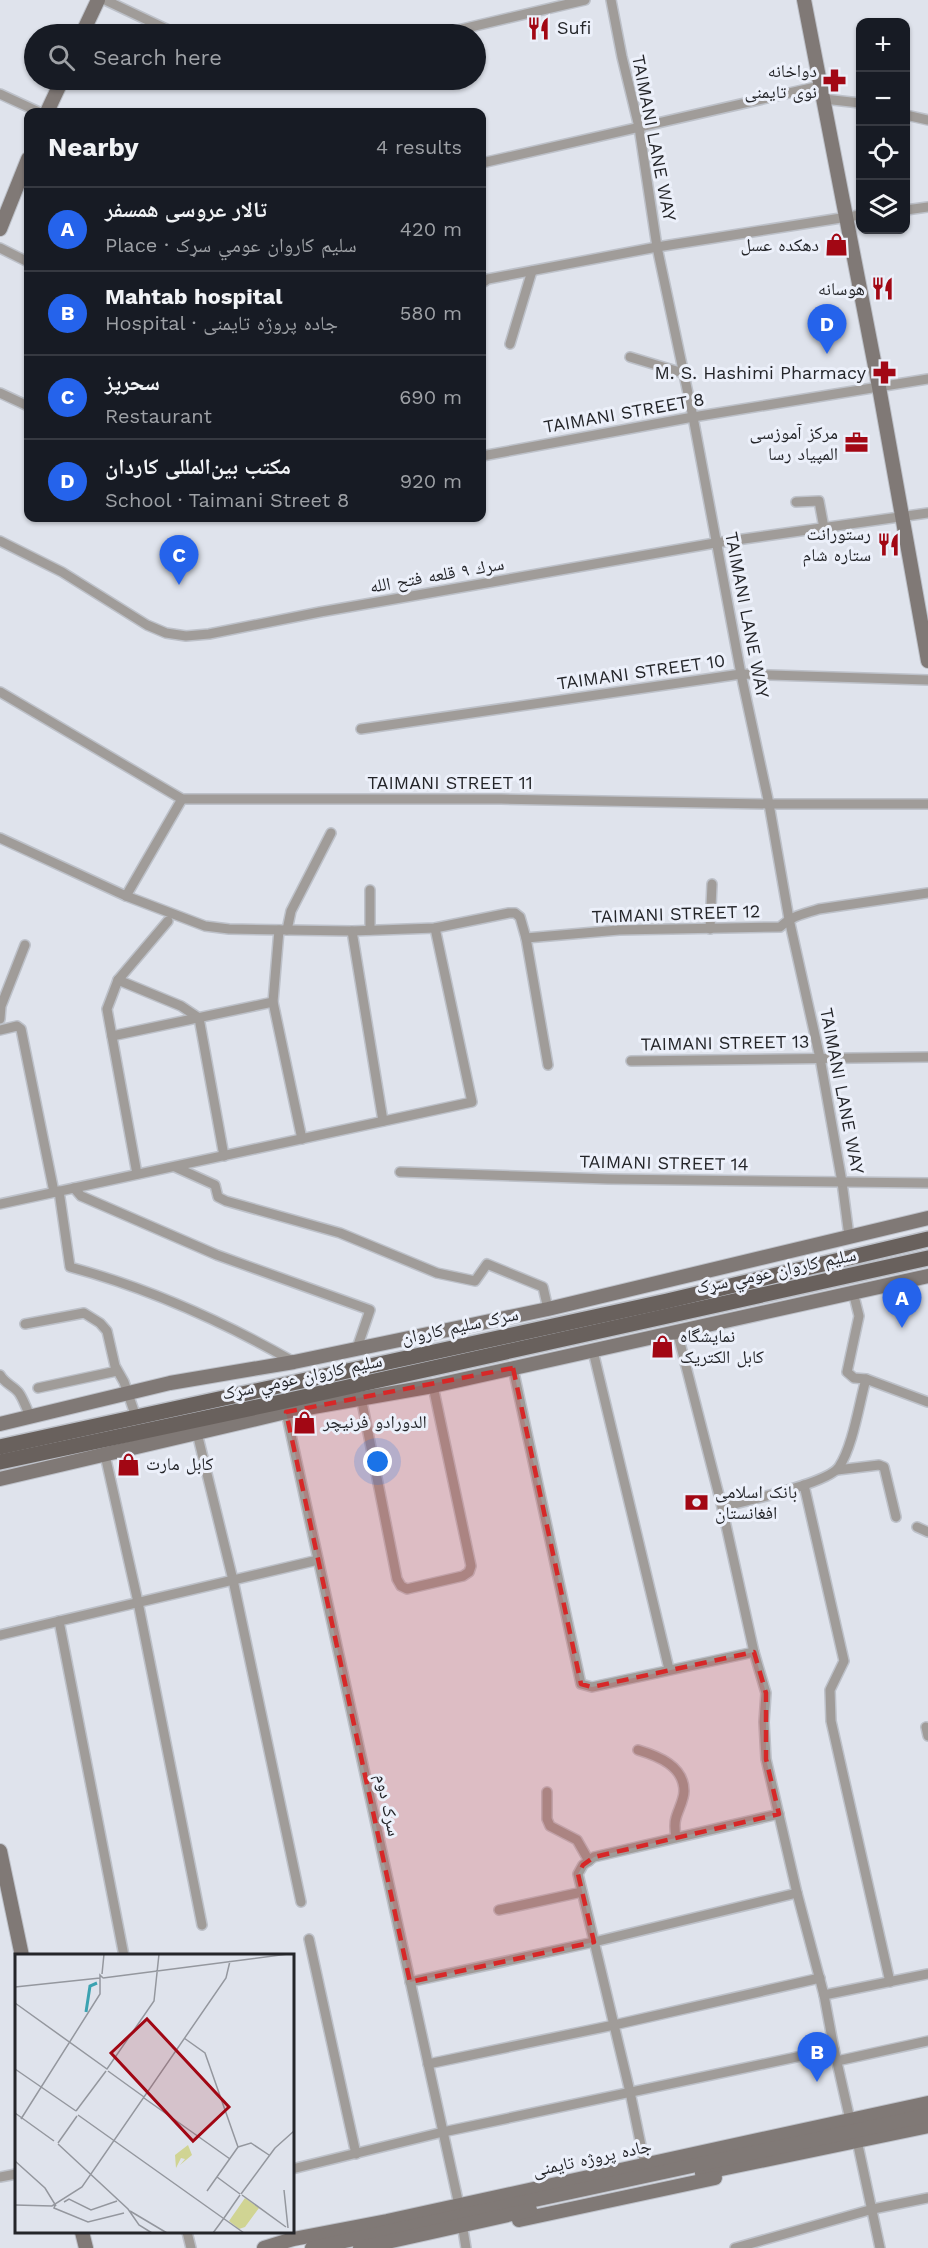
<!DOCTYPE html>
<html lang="en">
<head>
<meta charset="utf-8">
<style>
  body { margin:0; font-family:"Work Sans","Noto Naskh Arabic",sans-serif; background:#20242c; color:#f1f3f6 }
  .controls { position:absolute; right:18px; top:18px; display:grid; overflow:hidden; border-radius:12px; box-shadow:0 2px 4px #0004 }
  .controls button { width:54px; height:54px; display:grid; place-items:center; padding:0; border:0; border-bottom:2px solid #363941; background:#171b24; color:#f1f3f6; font:30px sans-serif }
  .you { position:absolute; left:378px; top:1462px; width:21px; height:21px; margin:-15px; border:4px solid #fff; border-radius:50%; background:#1a73e8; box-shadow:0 0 0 9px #1a73e833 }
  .badge { display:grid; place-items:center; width:39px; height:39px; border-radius:50%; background:#2563eb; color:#fff; font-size:20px; font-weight:700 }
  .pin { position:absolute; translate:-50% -50px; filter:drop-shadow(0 2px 3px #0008) }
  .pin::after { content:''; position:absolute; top:32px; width:21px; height:18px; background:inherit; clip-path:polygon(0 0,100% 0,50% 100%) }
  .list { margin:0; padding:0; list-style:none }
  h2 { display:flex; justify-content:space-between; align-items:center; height:78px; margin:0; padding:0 24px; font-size:26px }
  h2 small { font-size:20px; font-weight:400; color:#9ea1a6 }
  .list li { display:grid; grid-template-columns:39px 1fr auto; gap:18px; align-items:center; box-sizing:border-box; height:84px; padding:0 24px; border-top:2px solid #363941 }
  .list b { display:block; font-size:22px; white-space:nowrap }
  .list p { margin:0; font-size:20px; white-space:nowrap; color:#9ea1a6 }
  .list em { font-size:20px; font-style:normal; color:#9ea1a6 }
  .icon { flex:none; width:33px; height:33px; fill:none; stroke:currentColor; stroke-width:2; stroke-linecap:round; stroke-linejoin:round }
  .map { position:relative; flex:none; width:928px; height:2248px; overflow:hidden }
  .search { position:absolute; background:#171b24; box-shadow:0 2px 4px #0004; left:24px; top:24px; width:462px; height:66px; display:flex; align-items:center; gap:15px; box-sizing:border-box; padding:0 21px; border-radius:33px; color:#9ea1a6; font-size:22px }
  .panel { position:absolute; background:#171b24; box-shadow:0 2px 4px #0004; left:24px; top:108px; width:462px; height:414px; border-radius:12px }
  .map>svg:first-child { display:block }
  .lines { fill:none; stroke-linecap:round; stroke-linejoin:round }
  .street-casing { stroke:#bdc1c9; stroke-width:12 }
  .secondary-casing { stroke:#bdc1c9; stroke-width:16 }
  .primary-casing { stroke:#bdc1c9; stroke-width:18 }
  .street { stroke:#a09c99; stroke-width:9 }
  .secondary { stroke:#807976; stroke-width:14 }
  .primary { stroke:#69615d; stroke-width:15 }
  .marked { fill:#d62828; fill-opacity:0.2; stroke:#d62828; stroke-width:4.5; stroke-dasharray:12 8; stroke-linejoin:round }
  .labels { text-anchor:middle; stroke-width:6; stroke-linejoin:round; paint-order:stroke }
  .poi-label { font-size:18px; fill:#242529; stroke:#ecf0fa; text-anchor:end }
  .street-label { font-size:18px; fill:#242529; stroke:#ecf0fa }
  .inset-river { fill:none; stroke:#3ba2b1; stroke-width:3 }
  .inset-road { fill:none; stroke:#94979e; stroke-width:1.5 }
  .view { fill:#a20714; fill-opacity:0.15; stroke:#a20714; stroke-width:3 }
  .inset-edge { fill:none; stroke:#242529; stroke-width:3 }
</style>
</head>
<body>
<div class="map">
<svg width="928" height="2248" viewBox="0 0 928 2248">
  <rect width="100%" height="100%" fill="#dfe3ec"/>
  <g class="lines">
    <defs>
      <g id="street">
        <path d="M105 0 177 34"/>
        <path d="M611 0 622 57 639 127 657 247 693 417 741 674 769 804 789 919 820 1058 842 1182 849 1236"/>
        <path d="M441 34 585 0"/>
        <path d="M0 94 39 112"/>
        <path d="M824 99 860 103"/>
        <path d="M906 115 928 120"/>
        <path d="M482 163 820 86"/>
        <path d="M906 210 928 207"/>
        <path d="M0 248 28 262"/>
        <path d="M482 283 488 279 657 247 860 215"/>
        <path d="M510 344 532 271"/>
        <path d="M630 357 683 373"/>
        <path d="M0 393 28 406"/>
        <path d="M482 456 693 417 928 379"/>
        <path d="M796 502 819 501 824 528"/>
        <path d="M0 541 62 572 147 625 166 633 186 636 209 634 320 612 715 543 928 513"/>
        <path d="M0 692 182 799H501L769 804H928"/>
        <path d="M361 729 741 674 928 680"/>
        <path d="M0 838 126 896 205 926 229 929 352 931 435 928 509 913H515L520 917 526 938 548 1065"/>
        <path d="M126 896 182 799"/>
        <path d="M710 929 712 884"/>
        <path d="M279 930 273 1002 302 1139"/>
        <path d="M287 930 291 911 331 833"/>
        <path d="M370 930V890"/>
        <path d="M352 931 383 1121"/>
        <path d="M526 938 619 930 780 927C793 915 804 914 819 909L928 893"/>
        <path d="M118 980 181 1006 199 1018 224 1156"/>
        <path d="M0 1019 1 1006 25 945"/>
        <path d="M0 1030 17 1026 21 1029 54 1192"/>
        <path d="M112 1036 273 1002"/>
        <path d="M631 1061 928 1057"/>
        <path d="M175 1167 215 1185 218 1197 226 1201 340 1233 437 1273 475 1281 487 1264 543 1287 548 1309"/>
        <path d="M400 1172 608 1179 928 1183"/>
        <path d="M137 1174 107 1009 118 980 168 921"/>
        <path d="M74 1188 81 1196 217 1255 370 1310 357 1348"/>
        <path d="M59 1191 70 1267C148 1288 224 1322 294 1362"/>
        <path d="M0 1204 472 1102 435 928"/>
        <path d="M853 1292 859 1316 847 1372 854 1378 866 1379 928 1402"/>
        <path d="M25 1324 84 1313 100 1323 107 1331 115 1366 124 1382 136 1417"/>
        <path d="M677 1331 722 1507 754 1652 766 1693 764 1722 766 1759 797 1893 824 1995 834 2049 851 2124"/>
        <path d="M593 1351 669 1669"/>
        <path d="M513 1368 581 1684 592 1687 754 1652"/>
        <path d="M0 1375C5 1384 14 1386 19 1393 24 1400 26 1409 31 1417"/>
        <path d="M38 1388 117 1371"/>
        <path d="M361 1397 397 1579 401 1586 407 1589 463 1576 469 1572 471 1566 433 1386"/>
        <path d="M286 1412 459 2205 466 2248"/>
        <path d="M197 1433 233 1580 301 1902"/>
        <path d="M105 1455 138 1602 202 1925"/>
        <path d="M837 1470 879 1465 884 1467 896 1517"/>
        <path d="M804 1485 844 1661 830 1690 831 1721 890 1982"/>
        <path d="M722 1507C745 1501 827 1484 839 1467 853 1446 859 1404 866 1379"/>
        <path d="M917 1527 928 1532"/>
        <path d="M59 1621 124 1956"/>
        <path d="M0 1635 318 1560"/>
        <path d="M926 1727 928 1736"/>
        <path d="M638 1750C658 1756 684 1766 684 1791 684 1800 678 1810 676 1818 674 1824 675 1831 676 1837"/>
        <path d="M547 1792V1819L550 1826 577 1840 589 1861"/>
        <path d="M499 1910 582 1892"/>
        <path d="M309 1939 356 2154"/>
        <path d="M410 1982 594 1942 797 1893"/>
        <path d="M824 1995 928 1974"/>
        <path d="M837 2061 928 2041"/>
        <path d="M428 2064 614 2025 820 1978"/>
        <path d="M856 2136 880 2248"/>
        <path d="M645 2165 630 2092 578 1874 583 1865 594 1857 779 1814"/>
        <path d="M292 2169 443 2132 834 2049"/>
        <path d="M0 2177 16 2174"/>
        <path d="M187 2232 191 2248"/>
        <path d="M735 2248 873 2209 928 2198"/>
      </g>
      <g id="secondary">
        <path d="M804 0 879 387 928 661"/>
        <path d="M82 34 98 0"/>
        <path d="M47 112 62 80"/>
        <path d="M0 229 28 159"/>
        <path d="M0 1424 170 1383 294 1362 548 1309 928 1218"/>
        <path d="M0 1479 290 1411 433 1386 928 1276"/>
        <path d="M0 1851 22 1956"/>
        <path d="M702 2173 928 2126"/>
        <path d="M519 2220 715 2178"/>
        <path d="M82 2232 86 2248"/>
        <path d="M264 2248 293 2239 387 2221 928 2103"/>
        <path d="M312 2248 928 2115"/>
        <path d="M360 2248 530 2210"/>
      </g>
      <g id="primary">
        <path d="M0 1447 667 1301 928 1239"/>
        <path d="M0 1462 276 1403 928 1258"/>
      </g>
    </defs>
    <use href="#street" class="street-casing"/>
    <use href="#secondary" class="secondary-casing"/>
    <use href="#primary" class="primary-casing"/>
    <use href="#street" class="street"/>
    <use href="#secondary" class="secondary"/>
    <use href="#primary" class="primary"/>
  </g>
  <path class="marked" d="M513 1368 581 1684 592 1687 754 1652 766 1693V1759L779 1814 594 1857 583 1865 578 1874 594 1942 410 1982 286 1412Z"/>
  <defs>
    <symbol id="restaurant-bare" viewBox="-9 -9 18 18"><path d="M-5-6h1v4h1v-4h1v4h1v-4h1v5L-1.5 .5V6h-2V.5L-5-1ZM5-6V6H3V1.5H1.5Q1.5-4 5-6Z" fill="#a20714" stroke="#ecf0fa" stroke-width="2.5" paint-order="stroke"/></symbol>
    <symbol id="pharmacy-bare" viewBox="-9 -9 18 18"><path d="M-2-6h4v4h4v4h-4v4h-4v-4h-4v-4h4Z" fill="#a20714" stroke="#ecf0fa" stroke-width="2.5" paint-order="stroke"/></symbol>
    <symbol id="shop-bare" viewBox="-9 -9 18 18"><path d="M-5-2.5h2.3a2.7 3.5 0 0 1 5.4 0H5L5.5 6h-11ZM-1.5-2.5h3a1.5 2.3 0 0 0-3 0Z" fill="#a20714" stroke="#ecf0fa" stroke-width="2.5" paint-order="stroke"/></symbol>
    <symbol id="office-bare" viewBox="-9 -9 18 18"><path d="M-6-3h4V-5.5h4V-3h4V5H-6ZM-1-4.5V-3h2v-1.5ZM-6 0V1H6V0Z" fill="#a20714" stroke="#ecf0fa" stroke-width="2.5" paint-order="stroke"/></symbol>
    <symbol id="bank-bare" viewBox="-9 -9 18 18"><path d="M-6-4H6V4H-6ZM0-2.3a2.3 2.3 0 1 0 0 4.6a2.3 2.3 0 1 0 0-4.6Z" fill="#a20714" stroke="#ecf0fa" stroke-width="2.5" paint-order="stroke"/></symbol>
  </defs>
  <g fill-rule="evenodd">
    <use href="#restaurant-bare" x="522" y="12" width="33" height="33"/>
    <use href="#pharmacy-bare" x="818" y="64" width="33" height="33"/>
    <use href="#shop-bare" x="820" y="228" width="33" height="33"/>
    <use href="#restaurant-bare" x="866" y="272" width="33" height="33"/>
    <use href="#pharmacy-bare" x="868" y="356" width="33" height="33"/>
    <use href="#office-bare" x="840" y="426" width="33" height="33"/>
    <use href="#restaurant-bare" x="872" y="528" width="33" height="33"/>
    <use href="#shop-bare" x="646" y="1330" width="33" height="33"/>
    <use href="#shop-bare" x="288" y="1406" width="33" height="33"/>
    <use href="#shop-bare" x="112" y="1448" width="33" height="33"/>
    <use href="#bank-bare" x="680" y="1486" width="33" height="33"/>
  </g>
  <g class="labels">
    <g class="poi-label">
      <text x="557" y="34" text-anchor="start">Sufi</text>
      <text x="817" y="77">دواخانه<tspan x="817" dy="21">نوی تایمنی</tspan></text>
      <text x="819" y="251">دهکده عسل</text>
      <text x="865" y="295">هوسانه</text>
      <text x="866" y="379">M. S. Hashimi Pharmacy</text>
      <text x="838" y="439">مرکز آموزسی<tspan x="838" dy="21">المپیاد رسا</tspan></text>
      <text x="871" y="540">رستورانت<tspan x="871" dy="21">ستاره شام</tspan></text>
      <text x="680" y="1342" text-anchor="start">نمایشگاه<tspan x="680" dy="21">کابل الکتریک</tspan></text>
      <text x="323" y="1428" text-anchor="start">الدورادو فرنیچر</text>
      <text x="146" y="1470" text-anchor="start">کابل مارت</text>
      <text x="715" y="1498" text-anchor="start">بانک اسلامی<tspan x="715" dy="21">افغانستان</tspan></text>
    </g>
    <g class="street-label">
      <text transform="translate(654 138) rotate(79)" y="6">TAIMANI LANE WAY</text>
      <text transform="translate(624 413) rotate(-10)" y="6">TAIMANI STREET 8</text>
      <text transform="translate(437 575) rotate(-10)" y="6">سرك ٩ قلعه فتح الله</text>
      <text transform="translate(747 615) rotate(79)" y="6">TAIMANI LANE WAY</text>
      <text transform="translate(641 672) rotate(-8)" y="6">TAIMANI STREET 10</text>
      <text x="450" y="789">TAIMANI STREET 11</text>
      <text transform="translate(676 914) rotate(-2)" y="6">TAIMANI STREET 12</text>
      <text transform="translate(725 1043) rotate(-1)" y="6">TAIMANI STREET 13</text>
      <text transform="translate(842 1091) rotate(79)" y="6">TAIMANI LANE WAY</text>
      <text transform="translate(664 1163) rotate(1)" y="6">TAIMANI STREET 14</text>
      <text transform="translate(776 1271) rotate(-12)" y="6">سلیم کاروان عومي سړک</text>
      <text transform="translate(460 1326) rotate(-12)" y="6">سرک سلیم کاروان</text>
      <text transform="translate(302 1377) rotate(-12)" y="6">سلیم کاروان عومي سړک</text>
      <text transform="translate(388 1805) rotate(78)" y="6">سرک دوم</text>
      <text transform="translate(592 2158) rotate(-12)" y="6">جاده پروژه تایمنی</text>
    </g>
  </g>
  <g transform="translate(15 1954)">
    <rect width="279" height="279" fill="#dfe3ec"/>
    <path d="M173 191 177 201 165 211 170 205 166 204 161 214 160 201ZM230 244 244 254 230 273 224 275 214 267Z" fill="#d0d493"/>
    <path class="inset-river" d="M71 58 75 32 82 29"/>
    <path class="inset-road" d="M87 20 89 0M88 24 273 0M0 33 85 24M0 49 92 115 139 47 144 0M169 84 190 99 223 193M0 115 61 157M93 117 129 143M129 144 215 205M61 157 91 117M0 159 39 187M63 161 229 279M6 165 85 40V21L88 24M43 189 62 162M43 190 113 255 124 271 137 279M223 193 236 189 254 201M260 194 279 177M0 207 30 234 41 252M202 223 225 240M269 236 273 274M192 237 223 193M226 240 260 194M227 241 271 273M49 248 54 245 76 256 102 247M0 251 37 252 67 233 211 24 215 7M40 251 39 254 73 268 109 259M115 257 152 279M209 264 225 241M198 279 209 264"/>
    <path class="view" d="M132 65 214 153 178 187 96 99Z"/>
    <rect width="279" height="279" class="inset-edge"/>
  </g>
</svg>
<div class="controls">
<button>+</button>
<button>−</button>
<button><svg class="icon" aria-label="locate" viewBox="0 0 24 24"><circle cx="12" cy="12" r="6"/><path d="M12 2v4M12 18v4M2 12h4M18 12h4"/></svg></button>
<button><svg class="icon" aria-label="layers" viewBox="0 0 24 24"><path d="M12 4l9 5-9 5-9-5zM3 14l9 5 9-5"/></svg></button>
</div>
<div class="you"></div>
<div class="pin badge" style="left:902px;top:1328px">A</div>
<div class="pin badge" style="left:817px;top:2082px">B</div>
<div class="pin badge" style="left:179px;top:585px">C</div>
<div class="pin badge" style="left:827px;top:354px">D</div>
<div class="search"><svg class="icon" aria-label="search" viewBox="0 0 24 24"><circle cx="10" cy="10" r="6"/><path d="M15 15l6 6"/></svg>Search here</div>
<section class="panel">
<h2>Nearby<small>4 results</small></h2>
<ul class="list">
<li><span class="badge">A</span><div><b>تالار عروسی همسفر</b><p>Place · سلیم کاروان عومي سړک</p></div><em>420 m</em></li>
<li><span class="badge">B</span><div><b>Mahtab hospital</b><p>Hospital · جاده پروژه تایمنی</p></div><em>580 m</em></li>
<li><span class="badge">C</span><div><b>سحرپز</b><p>Restaurant</p></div><em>690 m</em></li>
<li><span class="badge">D</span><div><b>مکتب بین‌المللی کاردان</b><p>School · Taimani Street 8</p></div><em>920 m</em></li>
</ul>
</section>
</div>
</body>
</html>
